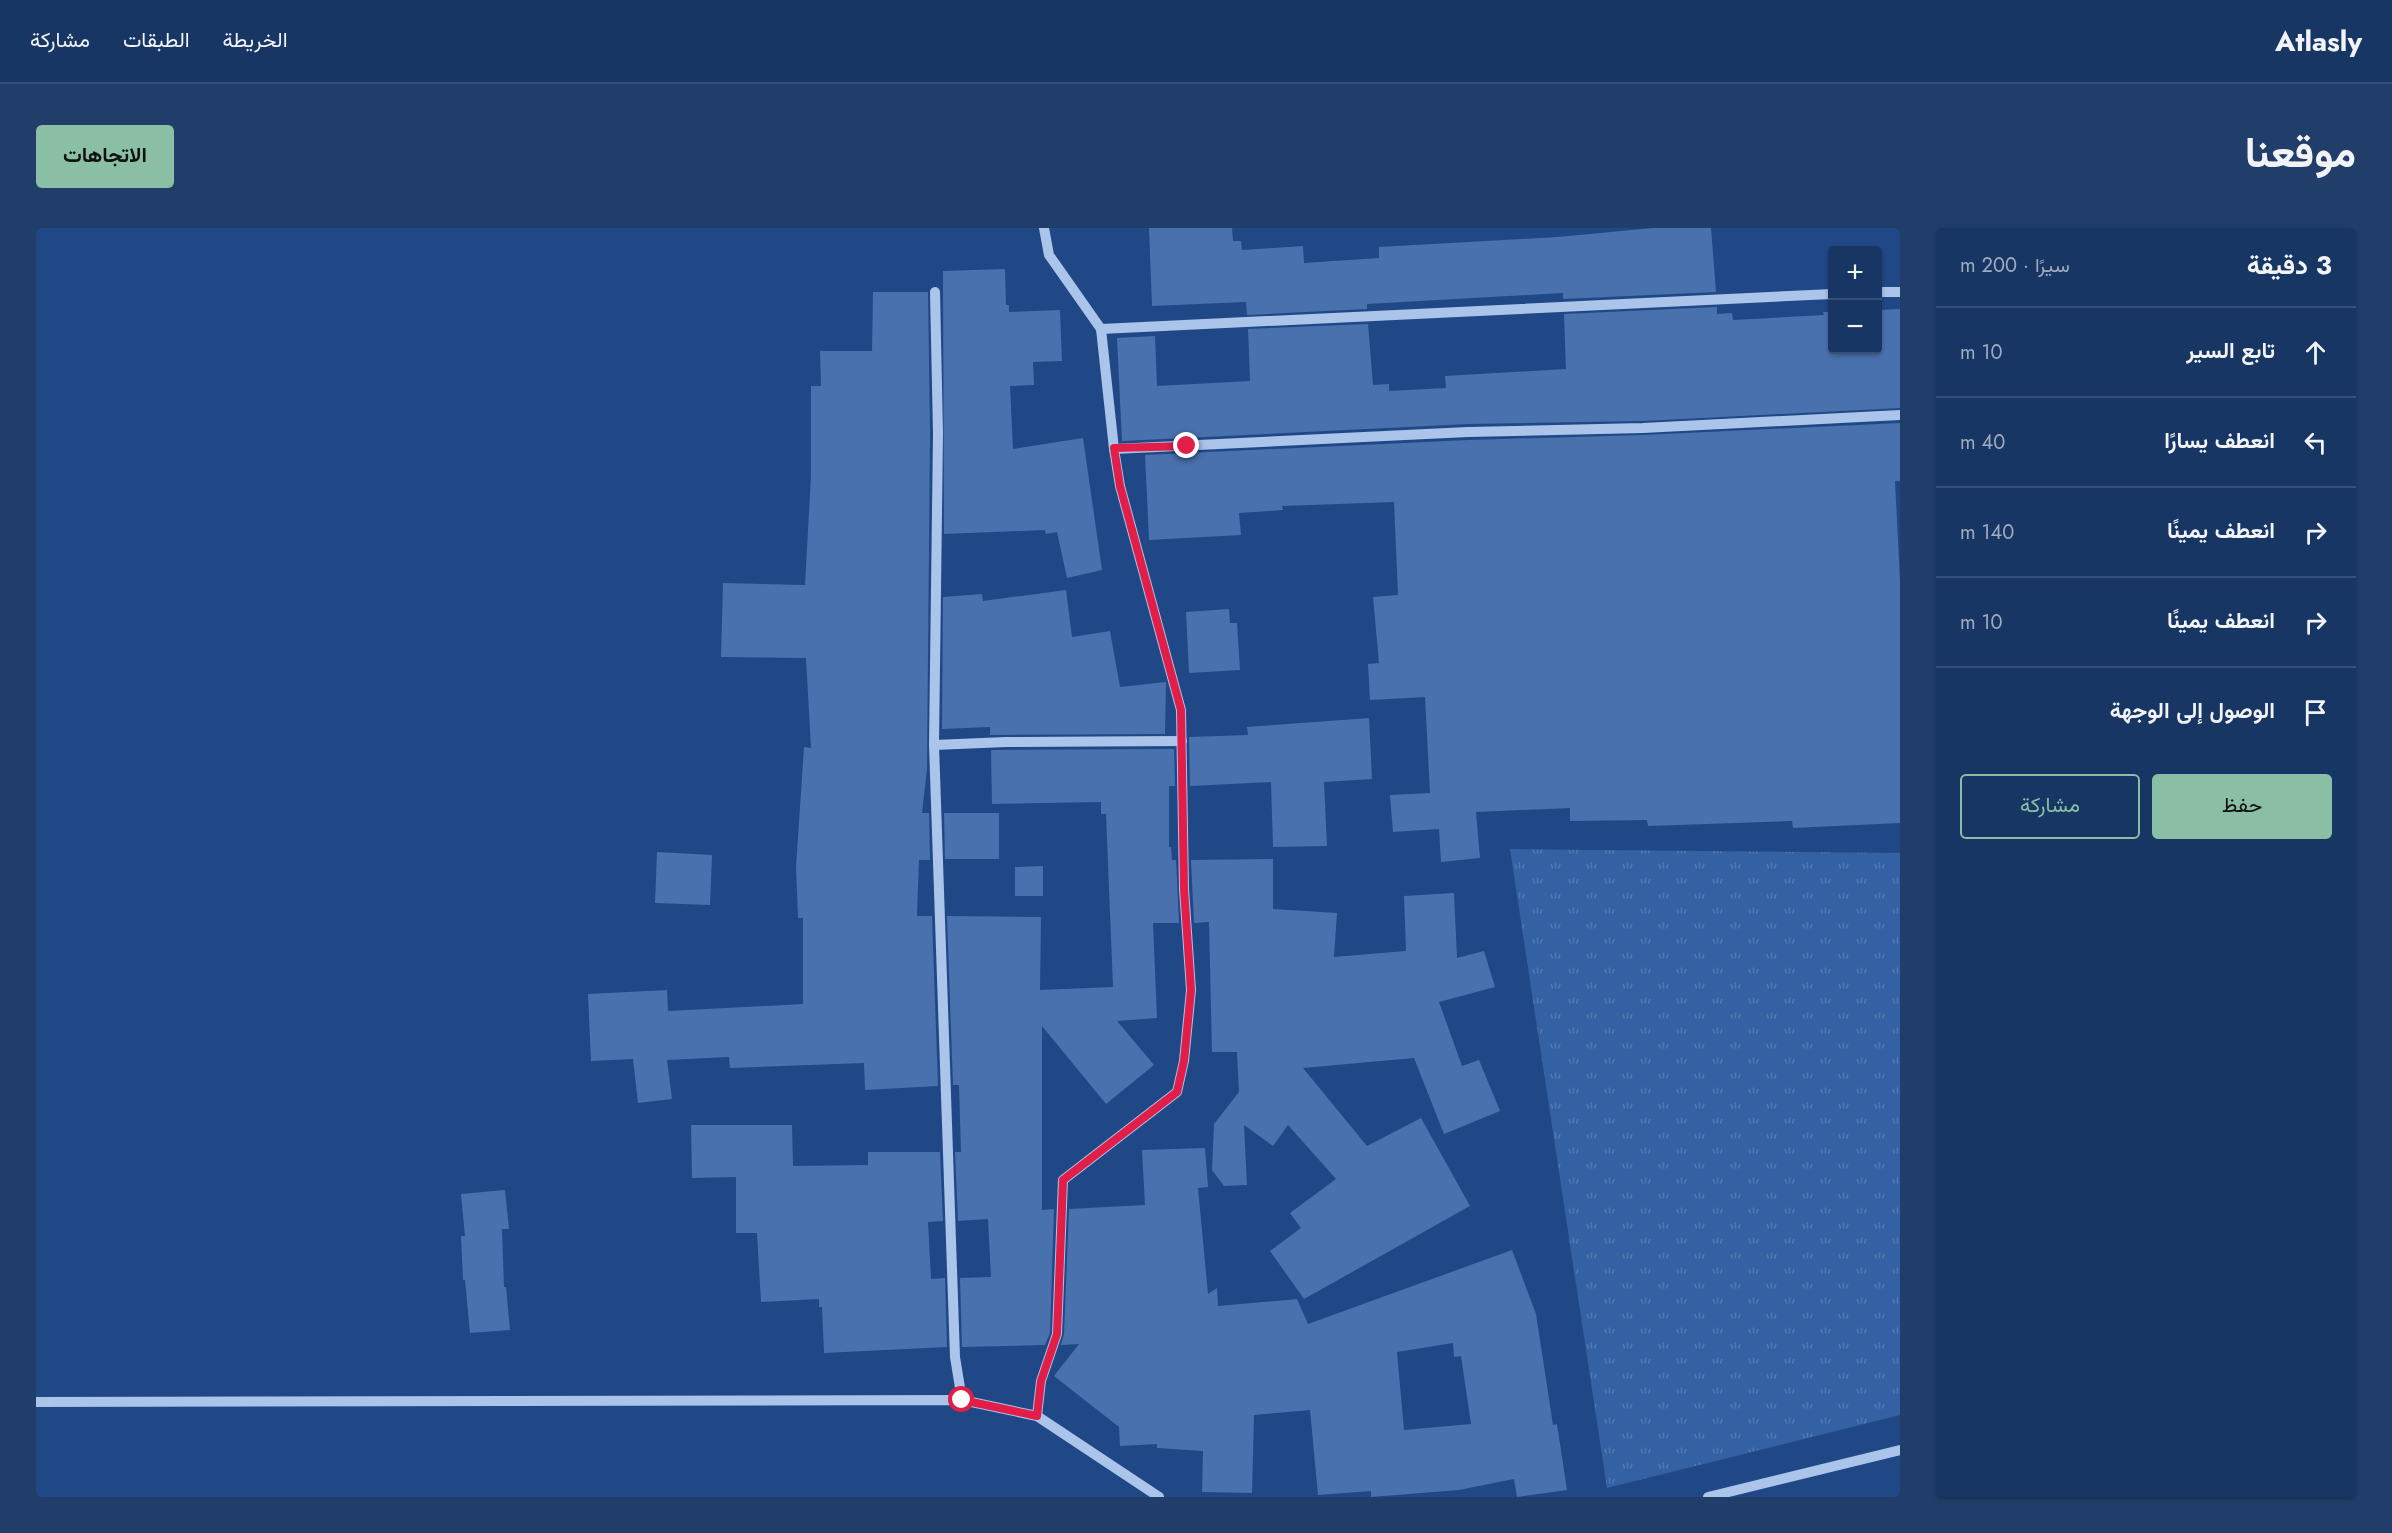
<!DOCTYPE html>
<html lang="ar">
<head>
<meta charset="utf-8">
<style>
  body { margin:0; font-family:Jost,Vazirmatn,sans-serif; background:#213e6a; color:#f1f3f6; direction:rtl }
  .controls { position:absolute; right:18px; top:18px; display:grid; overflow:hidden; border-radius:6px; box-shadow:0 2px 4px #0004 }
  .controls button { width:54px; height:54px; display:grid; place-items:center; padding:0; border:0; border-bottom:2px solid #365078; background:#183664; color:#f1f3f6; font:30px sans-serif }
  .stop { position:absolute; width:18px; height:18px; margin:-14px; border:4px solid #e11d48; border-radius:50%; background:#fff }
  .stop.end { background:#e11d48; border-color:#fff; box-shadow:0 2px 6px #0008 }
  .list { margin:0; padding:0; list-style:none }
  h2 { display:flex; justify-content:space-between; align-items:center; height:78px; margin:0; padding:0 24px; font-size:26px }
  h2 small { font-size:20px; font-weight:400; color:#9fabbf }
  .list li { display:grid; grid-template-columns:39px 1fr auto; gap:18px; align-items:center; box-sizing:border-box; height:90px; padding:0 24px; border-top:2px solid #365078 }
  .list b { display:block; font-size:22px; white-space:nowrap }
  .list em { font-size:20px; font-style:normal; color:#9fabbf }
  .actions { display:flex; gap:12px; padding:18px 24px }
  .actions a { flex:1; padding:14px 0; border:2px solid #8abfa5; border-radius:6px; text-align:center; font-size:21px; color:#8abfa5 }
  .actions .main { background:#8abfa5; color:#111 }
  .icon { flex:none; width:33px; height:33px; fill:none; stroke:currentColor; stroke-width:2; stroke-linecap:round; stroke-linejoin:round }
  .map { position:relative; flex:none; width:1864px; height:1269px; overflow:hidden; direction:ltr; border-radius:6px }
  header { display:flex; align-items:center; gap:36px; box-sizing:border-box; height:84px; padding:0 30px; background:#183664; border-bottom:2px solid #365078 }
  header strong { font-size:28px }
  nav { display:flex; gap:33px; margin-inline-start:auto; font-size:21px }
  .intro { display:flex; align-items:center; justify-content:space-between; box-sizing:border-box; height:144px; padding:0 36px }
  h1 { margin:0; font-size:42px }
  .button { padding:15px 27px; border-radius:6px; background:#8abfa5; color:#111; font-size:21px; font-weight:700 }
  main { display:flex; gap:36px; padding:0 36px }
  aside { flex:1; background:#183664; border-radius:6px; box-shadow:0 2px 4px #0004 }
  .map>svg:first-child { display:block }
  .grass { fill:url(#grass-tufts) }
  .building { fill:#4971ae; fill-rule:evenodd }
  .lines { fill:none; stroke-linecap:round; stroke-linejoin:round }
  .minor { stroke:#aac4ea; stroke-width:10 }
  .route { stroke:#e11d48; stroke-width:8 }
</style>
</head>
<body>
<header>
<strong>Atlasly</strong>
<nav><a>الخريطة</a><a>الطبقات</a><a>مشاركة</a></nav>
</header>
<div class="intro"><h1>موقعنا</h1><a class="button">الاتجاهات</a></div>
<main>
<aside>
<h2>3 دقيقة<small>سيرًا · 200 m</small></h2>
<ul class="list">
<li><svg class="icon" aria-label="ahead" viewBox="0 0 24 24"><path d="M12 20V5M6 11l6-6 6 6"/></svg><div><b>تابع السير</b></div><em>10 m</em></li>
<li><svg class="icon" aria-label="left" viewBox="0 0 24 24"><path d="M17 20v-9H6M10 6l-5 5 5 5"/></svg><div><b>انعطف يسارًا</b></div><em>40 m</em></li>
<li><svg class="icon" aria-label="right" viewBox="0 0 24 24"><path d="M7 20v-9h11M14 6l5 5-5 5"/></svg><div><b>انعطف يمينًا</b></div><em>140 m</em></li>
<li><svg class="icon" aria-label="right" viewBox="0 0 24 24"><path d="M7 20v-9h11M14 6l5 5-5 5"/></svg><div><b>انعطف يمينًا</b></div><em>10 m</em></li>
<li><svg class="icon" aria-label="arrive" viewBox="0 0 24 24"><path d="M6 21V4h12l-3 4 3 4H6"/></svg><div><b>الوصول إلى الوجهة</b></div></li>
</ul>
<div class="actions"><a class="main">حفظ</a><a>مشاركة</a></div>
</aside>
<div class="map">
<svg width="1864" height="1269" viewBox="0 0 1864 1269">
  <defs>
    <pattern id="grass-tufts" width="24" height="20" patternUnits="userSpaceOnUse" patternTransform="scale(1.5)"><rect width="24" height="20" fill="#3461a3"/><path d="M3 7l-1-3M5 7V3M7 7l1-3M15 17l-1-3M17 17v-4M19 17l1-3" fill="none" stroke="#5279b1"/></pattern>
  </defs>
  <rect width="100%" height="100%" fill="#204886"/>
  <path class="grass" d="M1474 621 1864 625V1187L1571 1260Z"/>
  <g class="building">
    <path d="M1113 0H1196L1197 13H1205L1206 22 1267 18 1268 35 1343 30V19L1522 9 1617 0H1675L1680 64 1527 71V65L1331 76V81L1211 87 1210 74 1116 78Z"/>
    <path d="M969 41 970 77H973V84L1024 82 1026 133 997 134 998 157 974 158 977 221 1047 210 1066 342 1031 350 1021 304 1010 306 1009 302 908 306 907 43Z"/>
    <path d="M837 64H892L894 205 891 541 886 585H893L894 632H883L881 688H896L902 858 829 862 828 835 694 840 693 829 631 832 636 871 602 875 597 831 555 833 552 766 631 762 632 783 767 776V690H762L760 639 768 519 775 520 770 430 685 429 687 355 769 357 775 248V158H785L784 123H836Z"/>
    <path d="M1681 79V86L1696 85 1697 92 1788 87 1787 84H1797V122H1842V82L1864 81V180L1607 193 1432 196 1086 213 1081 110 1119 108 1121 158 1214 153 1212 101 1332 96 1337 157 1353 156V163L1410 160 1409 148 1530 141 1528 86Z"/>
    <path d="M1864 195V253H1859L1864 352V595L1757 600 1756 593 1612 598 1611 592 1534 593V580L1440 584 1444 630 1405 634 1403 601 1357 604 1354 567 1394 565 1389 469 1334 472 1332 436 1343 435 1337 369 1362 367 1358 274 1246 278 1247 282 1203 285 1205 307 1113 312 1109 227 1432 212 1607 207Z"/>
    <path d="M1030 362 1036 409 1074 403 1084 459 1130 454 1129 506 954 507V499L906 501 907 369 946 366 947 373Z"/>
    <path d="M1193 381 1194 395H1201L1204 442 1153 445 1150 384Z"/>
    <path d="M1333 490 1336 551 1288 554 1291 618 1237 619 1235 554 1154 558 1153 509 1212 507 1211 499Z"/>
    <path d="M1138 521 1139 558H1133V619H1135L1136 632H1140L1143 695H1117L1121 790 1081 793 1118 837 1070 876 1006 798V982L1018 981 1014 1105 1009 1117 926 1119 924 1050 955 1049 952 991 922 993 919 924H925L923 857H917L911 688 1005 689 1004 762 1077 759 1070 586H1065V574L956 576 955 522Z"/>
    <path d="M908 585H963V631H909Z"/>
    <path d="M621 624 676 627 674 677 619 675Z"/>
    <path d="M1237 631V681L1301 685 1298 729 1370 723 1368 668 1418 665 1421 730 1448 723 1459 759 1403 774 1426 838 1443 832 1464 883 1408 906 1378 830 1267 840 1331 918 1385 890 1434 978 1268 1071 1234 1023 1265 1000 1254 985 1300 951 1252 897 1237 918 1208 897 1211 957 1188 958 1176 942 1178 896 1203 864 1201 824H1176L1173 694 1158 695 1155 632Z"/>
    <path d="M1007 638V668H979V639Z"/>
    <path d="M655 897H756L757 938 832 937V924H904L907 993 892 994 895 1051 909 1050 911 1119 788 1125 786 1079H783V1071L725 1074 721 1005H700V949L656 950Z"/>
    <path d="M1169 920 1172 959 1162 960 1172 1066 1181 1060 1182 1078 1261 1071 1272 1096 1476 1022 1500 1086 1517 1197 1521 1196 1531 1262 1481 1269 1478 1251 1423 1262 1335 1269V1263L1282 1267 1274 1182 1218 1187 1216 1265 1166 1264 1167 1223 1121 1220V1216L1084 1218 1083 1199 1018 1148 1043 1116 1025 1117 1028 1106 1033 981 1109 977 1106 922ZM1417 1115 1418 1129 1425 1128 1435 1196 1368 1202 1361 1124Z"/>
    <path d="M469 962 473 1001H466L468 1059H470L474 1102 434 1105 429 1052H427L425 1008H429L425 966Z"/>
  </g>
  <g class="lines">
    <g class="minor">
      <path d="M899 64 902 205 898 517 919 1129 926 1172"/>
      <path d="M1842 64H1864"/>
      <path d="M1065 101 1796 66"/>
      <path d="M1078 221 1432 204 1607 200 1864 187"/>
      <path d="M898 517 970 514 1146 513"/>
      <path d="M0 1174 926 1172 1001 1188 1123 1269"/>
      <path d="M1001 1188 1005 1153 1021 1106 1027 952 1141 864 1148 833 1155 762 1148 661 1145 482 1084 258 1078 221 1065 101 1013 27 1008 0"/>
      <path d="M1672 1269 1864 1222"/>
    </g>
  </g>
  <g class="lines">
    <path class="route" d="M926 1172 1001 1188 1005 1153 1021 1106 1027 952 1141 864 1148 833 1155 762 1148 661 1145 482 1084 258 1078 220 1151 218"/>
  </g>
</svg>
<div class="controls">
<button>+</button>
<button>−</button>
</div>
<div class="stop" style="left:926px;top:1172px"></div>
<div class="stop end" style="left:1151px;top:218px"></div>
</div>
</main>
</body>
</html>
